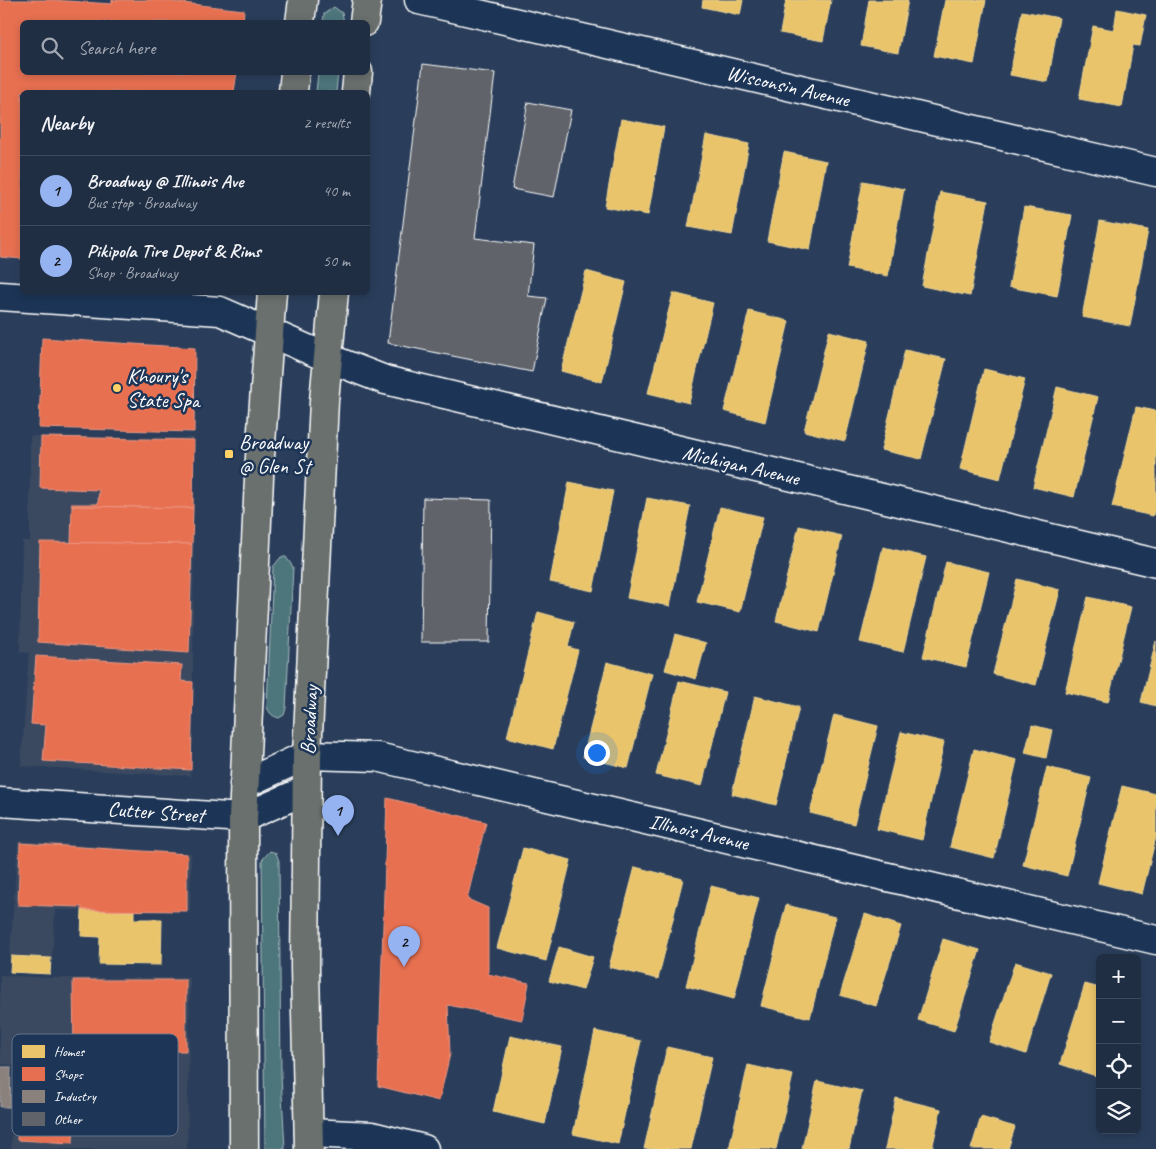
<!DOCTYPE html>
<html lang="en">
<head>
<meta charset="utf-8">
<style>
  body { margin:0; font-family:Caveat,sans-serif; background:#28364b; color:#f1f3f6 }
  .controls { position:absolute; right:15px; bottom:15px; display:grid; overflow:hidden; border-radius:8px; box-shadow:0 2px 8px #0003 }
  .controls button { width:45px; height:45px; display:grid; place-items:center; padding:0; border:0; border-bottom:1px solid #3d4a5d; background:#202e44; color:#f1f3f6; font:25px sans-serif }
  .you { position:absolute; left:596px; top:752px; width:18px; height:18px; margin:-12px; border:4px solid #fff; border-radius:50%; background:#1a73e8; box-shadow:0 0 0 8px #1a73e833 }
  .badge { display:grid; place-items:center; width:32px; height:32px; border-radius:50%; background:#95b2f1; color:#111; font-size:16px; font-weight:700 }
  .pin { position:absolute; translate:-50% -41px; filter:drop-shadow(0 1px 2px #0008) }
  .pin::after { content:''; position:absolute; top:26px; width:18px; height:15px; background:inherit; clip-path:polygon(0 0,100% 0,50% 100%) }
  .list { margin:0; padding:0; list-style:none }
  h2 { display:flex; justify-content:space-between; align-items:center; height:65px; margin:0; padding:0 20px; font-size:21px }
  h2 small { font-size:16px; font-weight:400; color:#a2a8b2 }
  .list li { display:grid; grid-template-columns:32px 1fr auto; gap:15px; align-items:center; box-sizing:border-box; height:70px; padding:0 20px; border-top:1px solid #3d4a5d }
  .list b { display:block; font-size:19px; white-space:nowrap }
  .list p { margin:0; font-size:16px; white-space:nowrap; color:#a2a8b2 }
  .list em { font-size:16px; font-style:normal; color:#a2a8b2 }
  .icon { flex:none; width:28px; height:28px; fill:none; stroke:currentColor; stroke-width:2; stroke-linecap:round; stroke-linejoin:round }
  .map { position:relative; flex:none; width:1156px; height:1149px; overflow:hidden }
  .search { position:absolute; background:#202e44; box-shadow:0 2px 8px #0003; left:20px; top:20px; width:350px; height:55px; display:flex; align-items:center; gap:12px; box-sizing:border-box; padding:0 18px; border-radius:8px; color:#a2a8b2; font-size:19px }
  .panel { position:absolute; background:#202e44; box-shadow:0 2px 8px #0003; left:20px; top:90px; width:350px; height:205px; border-radius:8px }
  .map>svg:first-child { display:block }
  .built { fill:#3a4960 }
  .green { fill:#4d767b; stroke:#a6babd }
  .homes { fill:#e9c46a; stroke:#f0d697 }
  .shops { fill:#e76f51; stroke:#ee9a85 }
  .industry { fill:#8a817c; stroke:#ada7a3 }
  .building { fill:#60636a; stroke:#fff }
  .lines { fill:none; stroke-linecap:round; stroke-linejoin:round }
  .minor-casing { stroke:#fff; stroke-width:31 }
  .primary-casing { stroke:#fff; stroke-width:31 }
  .minor { stroke:#1d3557; stroke-width:28 }
  .primary { stroke:#6b706d; stroke-width:28 }
  .poi-dot { fill:#ffd166; stroke:#1d3557; stroke-width:2 }
  .labels { text-anchor:middle; stroke-width:5; stroke-linejoin:round; paint-order:stroke }
  .street-label { font-size:21px; fill:#fff; stroke:#1d3557 }
  .poi-label { font-size:21px; fill:#fff; stroke:#1d3557; text-anchor:start }
  .key { fill:#1d3557; stroke:#617289; stroke-width:1 }
  .key-label { font-size:14px; fill:#fff }
</style>
</head>
<body>
<div class="map">
<svg width="1156" height="1149" viewBox="0 0 1156 1149">
  <rect width="100%" height="100%" fill="#2a3e5b"/>
  <filter id="ink" filterUnits="userSpaceOnUse"><feTurbulence type="fractalNoise" baseFrequency=".02" numOctaves="2"/><feDisplacementMap in="SourceGraphic" scale="10" xChannelSelector="R" yChannelSelector="G"/><feConvolveMatrix kernelMatrix="1 2 1 2 8 2 1 2 1" color-interpolation-filters="sRGB"/></filter>
  <g filter="url(#ink)">
    <g class="built">
      <path d="M30 436 194 438 193 682 190 776 21 766 29 653 20 652 22 541H30Z"/>
      <path d="M18 841 191 853 190 911 55 910 52 957 10 955Z"/>
      <path d="M0 975 51 978H190L187 1149H11L15 1065 0 1064Z"/>
    </g>
    <g class="green">
      <path d="M334 7 342 13 344 22H323L324 14Z"/>
      <path d="M318 73H338L336 92H316Z"/>
      <path d="M281 557H286L293 567 286 708 284 715 279 718C272 716 270 714 267 707L273 567Z"/>
      <path d="M270 851 276 853 279 861 281 1076 285 1149H265L262 860Z"/>
    </g>
    <g class="homes">
      <path d="M703 0H743L740 15 702 7Z"/>
      <path d="M786 0H831L823 41 780 33Z"/>
      <path d="M869 0H908L898 53 861 46Z"/>
      <path d="M945 0H986L974 64 934 56Z"/>
      <path d="M1117 9 1146 15 1140 46 1133 45 1122 107 1079 99 1093 26 1114 30Z"/>
      <path d="M1022 11 1059 18 1048 82 1010 75Z"/>
      <path d="M621 119 664 127 648 215 605 207Z"/>
      <path d="M706 135 749 144 732 235 688 227Z"/>
      <path d="M784 152 826 161 810 250 767 241Z"/>
      <path d="M863 181 904 189 888 276 847 268Z"/>
      <path d="M940 192 988 201 970 296 922 286Z"/>
      <path d="M1024 207 1072 215 1057 296 1009 287Z"/>
      <path d="M1100 221 1148 230 1130 326 1082 317Z"/>
      <path d="M586 271 626 282 602 382 561 371Z"/>
      <path d="M673 293 713 303 689 403 648 393Z"/>
      <path d="M749 311 789 321 765 422 724 411Z"/>
      <path d="M829 331 869 341 845 441 804 431Z"/>
      <path d="M905 350 946 359 921 459 881 450Z"/>
      <path d="M984 369 1025 379 1000 479 960 469Z"/>
      <path d="M1057 387 1098 397 1074 497 1033 487Z"/>
      <path d="M1136 407 1156 411V503L1153 516 1112 507Z"/>
      <path d="M569 482 613 491 593 591 550 582Z"/>
      <path d="M647 498 690 506 670 606 627 598Z"/>
      <path d="M720 507 763 517 740 612 697 602Z"/>
      <path d="M799 526 842 536 819 632 776 621Z"/>
      <path d="M883 547 926 557 903 652 860 642Z"/>
      <path d="M946 562 989 572 966 667 923 657Z"/>
      <path d="M1017 579 1060 590 1036 685 993 674Z"/>
      <path d="M1088 597 1131 607 1108 702 1065 692Z"/>
      <path d="M538 612 574 622 568 647 578 650 553 749 507 737Z"/>
      <path d="M675 634 706 643 696 679 665 670Z"/>
      <path d="M1156 641V706L1141 702Z"/>
      <path d="M607 662 652 674 628 768 583 757Z"/>
      <path d="M679 681 725 692 702 786 656 775Z"/>
      <path d="M755 696 799 707 776 805 732 794Z"/>
      <path d="M834 715 878 726 854 824 810 813Z"/>
      <path d="M1032 725 1052 730 1046 758 1025 753Z"/>
      <path d="M901 732 944 742 922 840 877 829Z"/>
      <path d="M974 749 1017 760 994 858 950 847Z"/>
      <path d="M1047 767 1091 778 1067 876 1023 865Z"/>
      <path d="M1122 786 1156 794V837L1142 894 1098 883Z"/>
      <path d="M523 848 571 860 546 961 497 948Z"/>
      <path d="M635 867 683 879 658 979 609 967Z"/>
      <path d="M711 886 759 898 734 999 686 986Z"/>
      <path d="M786 905 835 917 810 1018 761 1006Z"/>
      <path d="M82 910 134 911V919H162L161 965 99 964 100 937 81 936Z"/>
      <path d="M865 914 901 926 876 1006 840 995Z"/>
      <path d="M943 939 980 950 954 1031 918 1020Z"/>
      <path d="M559 947 593 957 583 990 549 981Z"/>
      <path d="M11 956 51 958 50 974 10 972Z"/>
      <path d="M1015 962 1051 973 1026 1054 989 1042Z"/>
      <path d="M1085 984 1100 988V1065L1096 1076 1060 1064Z"/>
      <path d="M595 1031 641 1041 618 1144 573 1134Z"/>
      <path d="M510 1036 562 1047 545 1124 493 1112Z"/>
      <path d="M667 1047 712 1057 691 1149H644Z"/>
      <path d="M748 1065 793 1075 776 1149H729Z"/>
      <path d="M817 1081 862 1091 849 1149H802Z"/>
      <path d="M896 1098 941 1109 932 1149H885Z"/>
      <path d="M981 1117 1015 1127 1008 1149H971Z"/>
    </g>
    <g class="shops">
      <path d="M0 0H52L112 4V0H156L244 10 243 22H22V72H237L234 92H22V259L0 257Z"/>
      <path d="M42 338 195 348 194 432 39 428Z"/>
      <path d="M41 437 194 440 193 508 72 506 71 504H98L99 490 40 488Z"/>
      <path d="M72 506 193 508 192 544 71 543Z"/>
      <path d="M40 542 192 544 189 653 38 642Z"/>
      <path d="M36 656 182 665 181 681 193 682 191 770 43 761 46 725 31 724Z"/>
      <path d="M387 798 486 822 467 899 488 908V974L529 983 522 1020 448 1005 450 1054 439 1101 378 1086Z"/>
      <path d="M20 843 187 854V911L82 910V907L18 905Z"/>
      <path d="M73 980H186V1051H74Z"/>
      <path d="M19 1065 76 1066 73 1143 17 1140Z"/>
    </g>
    <path class="industry" d="M0 1067H11L10 1107H0Z"/>
    <g class="building">
      <path d="M423 64 495 73 475 238 534 245 528 296 547 298 532 372 388 343Z"/>
      <path d="M528 102 571 110 554 197 512 189Z"/>
      <path d="M423 498 491 500 489 642H421Z"/>
    </g>
    <g class="lines">
      <defs>
        <g id="minor">
          <path d="M419 0 1156 172"/>
          <path d="M0 296 220 311 328 358 385 380 1156 563"/>
          <path d="M244 784 307 755 377 757 1156 940"/>
          <path d="M0 802 243 818 306 790"/>
          <path d="M309 1133 372 1136 424 1149"/>
        </g>
        <g id="primary">
          <path d="M300 22 303 0"/>
          <path d="M364 22 367 0"/>
          <path d="M293 92 295 72"/>
          <path d="M356 92 358 72"/>
          <path d="M244 1149 243 818 260 457 272 292"/>
          <path d="M309 1149 305 968 307 755 324 401 334 292"/>
        </g>
      </defs>
      <use href="#minor" class="minor-casing"/>
      <use href="#primary" class="primary-casing"/>
      <use href="#minor" class="minor"/>
      <use href="#primary" class="primary"/>
    </g>
  </g>
  <g class="poi-dot">
    <circle cx="117" cy="388" r="5"/>
    <rect x="224" y="449" width="10" height="10" rx="2.5"/>
  </g>
  <g class="labels">
    <g class="street-label">
      <text transform="translate(788 86) rotate(13)" y="7">Wisconsin Avenue</text>
      <text transform="translate(741 465) rotate(13)" y="7">Michigan Avenue</text>
      <text transform="translate(309 720) rotate(-87)" y="7">Broadway</text>
      <text transform="translate(156 812) rotate(4)" y="7">Cutter Street</text>
      <text transform="translate(699 832) rotate(13)" y="7">Illinois Avenue</text>
    </g>
    <g class="poi-label">
      <text x="127" y="383">Khoury's<tspan x="127" dy="24">State Spa</tspan></text>
      <text x="239" y="449">Broadway<tspan x="239" dy="24">@ Glen St</tspan></text>
    </g>
  </g>
  <rect x="12" y="1034" width="166" height="102" rx="8" class="key"/>
  <rect x="22" y="1045" width="23" height="13" fill="#e9c46a"/>
  <rect x="22" y="1067" width="23" height="14" fill="#e76f51"/>
  <rect x="22" y="1090" width="23" height="13" fill="#8a817c"/>
  <rect x="22" y="1112" width="23" height="14" fill="#60636a"/>
  <g class="key-label">
    <text x="54" y="1056">Homes</text>
    <text x="54" y="1079">Shops</text>
    <text x="54" y="1101">Industry</text>
    <text x="54" y="1124">Other</text>
  </g>
</svg>
<div class="controls">
<button>+</button>
<button>−</button>
<button><svg class="icon" aria-label="locate" viewBox="0 0 24 24"><circle cx="12" cy="12" r="6"/><path d="M12 2v4M12 18v4M2 12h4M18 12h4"/></svg></button>
<button><svg class="icon" aria-label="layers" viewBox="0 0 24 24"><path d="M12 4l9 5-9 5-9-5zM3 14l9 5 9-5"/></svg></button>
</div>
<div class="you"></div>
<div class="pin badge" style="left:338px;top:836px">1</div>
<div class="pin badge" style="left:404px;top:967px">2</div>
<div class="search"><svg class="icon" aria-label="search" viewBox="0 0 24 24"><circle cx="10" cy="10" r="6"/><path d="M15 15l6 6"/></svg>Search here</div>
<section class="panel">
<h2>Nearby<small>2 results</small></h2>
<ul class="list">
<li><span class="badge">1</span><div><b>Broadway @ Illinois Ave</b><p>Bus stop · Broadway</p></div><em>40 m</em></li>
<li><span class="badge">2</span><div><b>Pikipola Tire Depot &amp; Rims</b><p>Shop · Broadway</p></div><em>50 m</em></li>
</ul>
</section>
</div>
</body>
</html>
